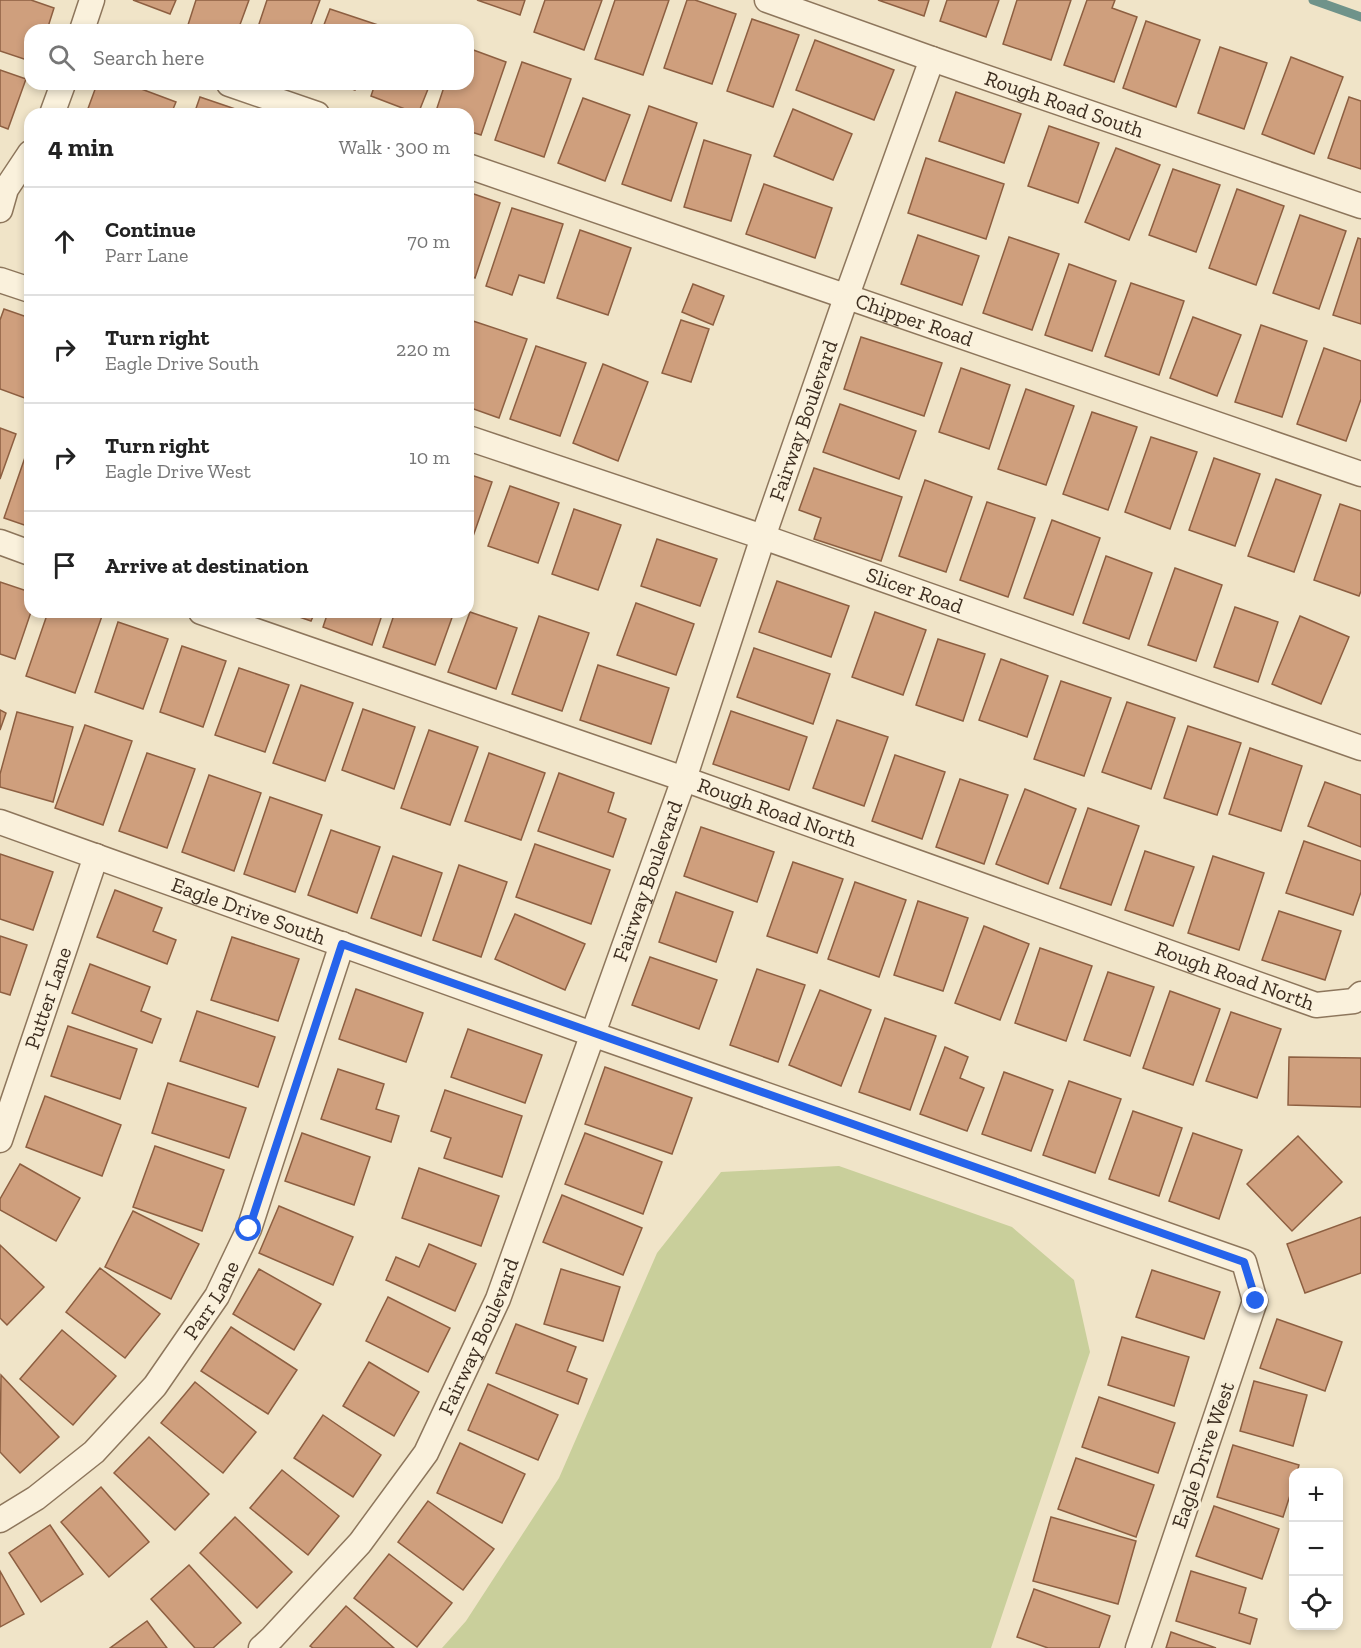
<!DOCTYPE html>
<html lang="en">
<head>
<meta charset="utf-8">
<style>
  body { margin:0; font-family:"Zilla Slab",serif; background:#f2f2f2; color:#222 }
  .controls { position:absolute; right:18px; bottom:18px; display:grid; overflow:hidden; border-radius:12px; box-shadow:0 3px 9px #0003 }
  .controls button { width:54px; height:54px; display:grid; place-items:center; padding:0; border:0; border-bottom:2px solid #e0e0e0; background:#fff; color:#222; font:30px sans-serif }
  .stop { position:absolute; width:18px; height:18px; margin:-14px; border:4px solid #2563eb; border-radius:50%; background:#fff }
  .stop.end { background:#2563eb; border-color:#fff; box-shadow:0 2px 6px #0008 }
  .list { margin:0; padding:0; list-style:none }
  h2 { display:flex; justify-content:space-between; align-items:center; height:78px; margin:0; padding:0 24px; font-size:26px }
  h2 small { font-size:20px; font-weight:400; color:#767676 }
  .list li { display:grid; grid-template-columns:39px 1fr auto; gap:18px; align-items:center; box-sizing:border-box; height:108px; padding:0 24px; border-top:2px solid #e0e0e0 }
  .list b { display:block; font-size:22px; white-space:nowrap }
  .list p { margin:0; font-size:20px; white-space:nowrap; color:#767676 }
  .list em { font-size:20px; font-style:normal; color:#767676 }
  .icon { flex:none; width:33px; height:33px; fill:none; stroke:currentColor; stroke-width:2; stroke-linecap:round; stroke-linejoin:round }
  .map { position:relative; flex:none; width:1361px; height:1648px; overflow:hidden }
  .search { position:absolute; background:#fff; box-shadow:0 3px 9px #0003; left:24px; top:24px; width:450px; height:66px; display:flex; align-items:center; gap:15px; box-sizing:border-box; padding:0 21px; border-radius:18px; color:#767676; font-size:22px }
  .panel { position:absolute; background:#fff; box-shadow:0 3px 9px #0003; left:24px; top:108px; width:450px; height:510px; border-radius:18px }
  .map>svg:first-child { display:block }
  .green { fill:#c9cf9b }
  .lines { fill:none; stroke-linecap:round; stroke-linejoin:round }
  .stream { stroke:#6f938a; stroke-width:9 }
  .building { fill:#cf9f7d; stroke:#8d5f41; stroke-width:1.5 }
  .street-casing { stroke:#8d765c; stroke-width:27 }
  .street { stroke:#faf1dc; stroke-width:24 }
  .route { stroke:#2563eb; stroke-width:8 }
  .labels { text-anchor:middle; stroke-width:6; stroke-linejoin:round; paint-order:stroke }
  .street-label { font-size:21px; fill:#3d2e20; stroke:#f7eed8 }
</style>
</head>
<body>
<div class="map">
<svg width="1361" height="1648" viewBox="0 0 1361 1648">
  <rect width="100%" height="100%" fill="#f0e4c8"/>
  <path class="green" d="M839 1166 1012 1227 1074 1280 1090 1352 991 1648H442L466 1621 559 1478 657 1253 721 1172Z"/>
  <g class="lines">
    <path class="stream" d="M1313 0 1361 17"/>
  </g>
  <g class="building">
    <path d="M0 0H31L54 8 47 30H30V61L0 51Z"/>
    <path d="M133 0H176L170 14Z"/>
    <path d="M196 0H249L238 30H193L187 28Z"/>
    <path d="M267 0H320L309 30H257Z"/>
    <path d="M477 0H525L520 15Z"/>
    <path d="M545 0H602L584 50 534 32Z"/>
    <path d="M615 0H669L643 75 595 59Z"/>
    <path d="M687 0H695L736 14 712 84 664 68Z"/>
    <path d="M878 0H929L924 16Z"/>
    <path d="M947 0H999L986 37 940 21Z"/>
    <path d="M1017 0H1071L1051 60 1003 44Z"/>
    <path d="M1087 0H1115L1112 8 1137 17 1114 82 1064 65Z"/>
    <path d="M330 9 378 25 376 30H322Z"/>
    <path d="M752 19 799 35 773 107 727 91Z"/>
    <path d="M1146 21 1200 40 1176 107 1123 88Z"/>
    <path d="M815 40 894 70 874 120 796 90Z"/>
    <path d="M1220 47 1267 63 1244 129 1198 113Z"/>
    <path d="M468 48 506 62 481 135 468 131V114H435L445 84H468Z"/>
    <path d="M1291 57 1343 77 1314 154 1262 134Z"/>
    <path d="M522 62 571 79 544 157 495 140Z"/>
    <path d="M0 70 26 79 8 129 0 126Z"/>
    <path d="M97 84H128L176 102 171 114H86Z"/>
    <path d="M337 84H357L355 90Z"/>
    <path d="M375 84H430L418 114 371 96Z"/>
    <path d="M956 92 1021 114 1004 163 939 141Z"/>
    <path d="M200 97 250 114H194Z"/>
    <path d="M1349 97 1361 101V169L1328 158Z"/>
    <path d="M583 98 630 115 605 181 558 163Z"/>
    <path d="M649 106 697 123 671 201 622 184Z"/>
    <path d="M793 109 852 134 833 180 774 156Z"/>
    <path d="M1049 126 1099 143 1078 203 1028 186Z"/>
    <path d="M704 140 751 155 731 221 684 207Z"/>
    <path d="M1116 148 1160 165 1129 240 1085 222Z"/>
    <path d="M926 158 1004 184 986 239 908 213Z"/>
    <path d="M1173 169 1220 185 1196 252 1149 235Z"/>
    <path d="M764 184 832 208 815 258 746 234Z"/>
    <path d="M1237 189 1284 206 1256 285 1209 268Z"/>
    <path d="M468 192 500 203 475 278 468 275Z"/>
    <path d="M512 208 563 224 544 283 519 275 512 295 486 286Z"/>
    <path d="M1300 215 1346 231 1319 309 1273 293Z"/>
    <path d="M580 230 631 248 608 315 557 298Z"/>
    <path d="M918 235 979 256 962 305 901 284Z"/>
    <path d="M1009 237 1059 254 1032 330 983 313Z"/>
    <path d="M1358 238 1361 239V324L1333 315Z"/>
    <path d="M1069 264 1116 281 1092 351 1045 335Z"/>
    <path d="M1131 283 1184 301 1159 375 1105 356Z"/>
    <path d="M693 284 724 296 713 325 682 312Z"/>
    <path d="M4 309 30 318V400L0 389V320Z"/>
    <path d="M1193 317 1241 335 1217 396 1170 378Z"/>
    <path d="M681 320 709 329 691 382 662 373Z"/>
    <path d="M473 321 527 339 499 418 468 407V335Z"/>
    <path d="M1261 325 1307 341 1282 417 1235 402Z"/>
    <path d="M861 337 942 363 924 416 844 389Z"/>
    <path d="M536 346 586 363 560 436 510 419Z"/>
    <path d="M1324 348 1361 361V399L1346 441 1297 424Z"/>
    <path d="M603 364 648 382 618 461 573 443Z"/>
    <path d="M961 368 1010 385 989 449 939 432Z"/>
    <path d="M1026 389 1074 406 1046 485 998 469Z"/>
    <path d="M840 404 916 431 899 479 823 452Z"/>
    <path d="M1092 412 1137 427 1108 510 1063 494Z"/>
    <path d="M0 428 16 434 0 479Z"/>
    <path d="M1151 437 1197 452 1170 529 1125 512Z"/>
    <path d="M30 443V527L4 518Z"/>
    <path d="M1214 458 1260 474 1235 546 1189 530Z"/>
    <path d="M814 468 902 497 881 561 814 539 821 518 799 510Z"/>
    <path d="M468 474 492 482 470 545 468 544Z"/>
    <path d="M1276 479 1321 495 1294 572 1248 556Z"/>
    <path d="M925 480 972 497 946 572 899 556Z"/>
    <path d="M510 486 559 503 538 563 488 546Z"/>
    <path d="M987 502 1035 518 1008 597 960 580Z"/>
    <path d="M1340 504 1361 511V591L1359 596 1314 580Z"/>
    <path d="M574 509 621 525 598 590 552 574Z"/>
    <path d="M1052 520 1100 538 1073 615 1024 598Z"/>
    <path d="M657 539 717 559 700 606 641 586Z"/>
    <path d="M1106 556 1152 573 1129 639 1083 623Z"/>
    <path d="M1175 568 1222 585 1196 661 1148 645Z"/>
    <path d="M777 581 849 606 831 657 759 632Z"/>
    <path d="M0 582 30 592 31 612 15 659 0 654Z"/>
    <path d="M636 603 694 624 676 675 617 655Z"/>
    <path d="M1235 607 1278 622 1258 682 1214 667Z"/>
    <path d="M48 612H92L102 616 75 693 26 676Z"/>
    <path d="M285 612H315L311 621Z"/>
    <path d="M328 612H383L372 645 323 627Z"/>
    <path d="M395 612H454L435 665 383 647Z"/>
    <path d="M470 612 517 628 496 689 448 672Z"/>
    <path d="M875 612 926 630 903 695 852 677Z"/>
    <path d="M539 616 589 633 562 711 512 694Z"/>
    <path d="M1300 616 1349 637 1321 704 1272 684Z"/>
    <path d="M118 622 168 639 143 709 95 692Z"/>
    <path d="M938 639 985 654 963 721 916 705Z"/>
    <path d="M182 646 226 661 203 727 160 712Z"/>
    <path d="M754 648 830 674 813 724 737 697Z"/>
    <path d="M1001 659 1048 676 1027 737 979 720Z"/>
    <path d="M598 665 669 688 651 744 580 720Z"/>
    <path d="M239 668 289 685 265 752 215 735Z"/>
    <path d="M1061 681 1111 698 1084 776 1034 759Z"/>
    <path d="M301 685 353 703 325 781 273 763Z"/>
    <path d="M1127 702 1175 718 1151 789 1102 772Z"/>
    <path d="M363 709 415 727 394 789 342 770Z"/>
    <path d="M0 710 6 713 0 730Z"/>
    <path d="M731 711 807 737 789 790 713 764Z"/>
    <path d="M17 712 73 727 53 802 0 787V774Z"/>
    <path d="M837 720 888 737 864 806 813 788Z"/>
    <path d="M85 725 132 741 103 825 55 808Z"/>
    <path d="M1188 726 1241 743 1217 815 1164 798Z"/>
    <path d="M429 730 478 747 450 825 401 808Z"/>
    <path d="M1250 748 1302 766 1281 831 1229 814Z"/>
    <path d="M147 753 195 769 167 848 119 831Z"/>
    <path d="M489 753 545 773 521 840 465 821Z"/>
    <path d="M895 755 945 772 922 839 872 821Z"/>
    <path d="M559 773 614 793 608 812 626 819 613 857 538 831Z"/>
    <path d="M209 775 261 793 234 871 182 852Z"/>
    <path d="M960 779 1008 795 984 864 936 847Z"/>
    <path d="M1325 782 1361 795V847L1308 826Z"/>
    <path d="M1025 789 1076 809 1048 884 996 864Z"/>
    <path d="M270 797 322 815 295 892 244 874Z"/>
    <path d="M1088 808 1139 826 1111 905 1060 888Z"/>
    <path d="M701 827 774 852 757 902 684 876Z"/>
    <path d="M331 830 380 847 357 913 308 895Z"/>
    <path d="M1304 841 1361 861V892L1353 915 1286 893Z"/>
    <path d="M535 844 610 870 591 924 516 897Z"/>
    <path d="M1145 851 1194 867 1173 926 1125 910Z"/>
    <path d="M0 854 53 872 33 930 0 919Z"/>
    <path d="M393 856 442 873 421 936 371 918Z"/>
    <path d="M1213 856 1264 873 1239 950 1188 933Z"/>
    <path d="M793 862 843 879 817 953 767 936Z"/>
    <path d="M459 865 507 882 481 957 433 940Z"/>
    <path d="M855 882 906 900 879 977 828 959Z"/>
    <path d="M115 890 162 908 153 931 176 940 167 964 97 937Z"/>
    <path d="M676 892 733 912 716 962 659 942Z"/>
    <path d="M918 901 968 918 943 991 894 975Z"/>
    <path d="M1279 911 1341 931 1325 980 1262 960Z"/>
    <path d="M515 914 585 944 565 990 495 959Z"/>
    <path d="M984 926 1029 944 1000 1020 955 1003Z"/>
    <path d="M0 936 27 945 10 995 0 992Z"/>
    <path d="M232 937 299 959 278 1021 211 1000Z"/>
    <path d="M1040 948 1092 966 1066 1041 1015 1023Z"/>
    <path d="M650 957 717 980 699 1029 632 1005Z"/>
    <path d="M90 964 150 987 141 1011 161 1019 152 1043 72 1013Z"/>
    <path d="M757 969 805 985 778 1062 730 1045Z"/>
    <path d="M1108 972 1154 987 1130 1056 1084 1040Z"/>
    <path d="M356 989 423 1013 406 1062 339 1039Z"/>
    <path d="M820 990 871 1010 841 1086 789 1065Z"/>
    <path d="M1170 991 1220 1009 1193 1085 1143 1068Z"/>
    <path d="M197 1011 275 1037 258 1087 180 1061Z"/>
    <path d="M1231 1012 1281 1029 1257 1098 1206 1081Z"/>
    <path d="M885 1018 936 1036 910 1110 859 1092Z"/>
    <path d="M68 1026 137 1049 120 1099 51 1076Z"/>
    <path d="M468 1029 542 1055 525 1103 451 1077Z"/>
    <path d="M945 1047 968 1057 960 1078 984 1088 967 1131 920 1114Z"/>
    <path d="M1289 1057 1361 1058V1107L1288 1105Z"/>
    <path d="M605 1067 692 1098 672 1154 585 1124Z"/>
    <path d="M338 1069 384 1084 376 1109 399 1116 391 1142 321 1119Z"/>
    <path d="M1004 1072 1053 1090 1031 1151 982 1134Z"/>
    <path d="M1069 1081 1121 1099 1095 1173 1043 1155Z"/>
    <path d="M168 1083 246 1108 229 1158 152 1133Z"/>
    <path d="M445 1090 522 1116 502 1177 444 1158 451 1138 431 1131Z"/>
    <path d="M45 1096 121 1125 102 1176 26 1147Z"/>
    <path d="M1133 1111 1182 1128 1159 1196 1109 1179Z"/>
    <path d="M302 1133 370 1157 354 1205 285 1181Z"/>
    <path d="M585 1133 662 1162 643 1214 565 1184Z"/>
    <path d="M1193 1133 1242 1150 1219 1219 1169 1201Z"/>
    <path d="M1298 1136 1342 1182 1292 1231 1247 1184Z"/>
    <path d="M155 1146 224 1170 202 1231 133 1207Z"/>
    <path d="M20 1164 80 1198 56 1241 0 1210V1199Z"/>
    <path d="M419 1168 499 1196 481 1246 402 1218Z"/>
    <path d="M562 1195 642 1228 623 1275 543 1242Z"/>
    <path d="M279 1206 353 1237 333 1285 259 1253Z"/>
    <path d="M133 1211 199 1244 171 1299 105 1267Z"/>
    <path d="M1361 1217V1273L1305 1293 1287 1244Z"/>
    <path d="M429 1244 476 1264 455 1311 386 1280 396 1257 419 1267Z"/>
    <path d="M0 1245 44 1287 7 1325 0 1318Z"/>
    <path d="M100 1268 160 1314 125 1358 66 1312Z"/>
    <path d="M259 1269 321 1304 294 1350 233 1314Z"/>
    <path d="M561 1269 620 1287 603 1341 544 1324Z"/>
    <path d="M1152 1270 1220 1292 1204 1339 1136 1317Z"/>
    <path d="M388 1297 450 1328 428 1372 366 1341Z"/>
    <path d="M1277 1319 1342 1342 1325 1391 1260 1368Z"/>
    <path d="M516 1324 576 1347 567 1371 587 1379 578 1404 496 1373Z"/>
    <path d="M231 1327 297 1370 268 1414 201 1371Z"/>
    <path d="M62 1330 116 1376 73 1425 20 1379Z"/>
    <path d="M1122 1337 1189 1357 1174 1406 1108 1385Z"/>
    <path d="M369 1362 419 1392 394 1436 343 1406Z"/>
    <path d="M1 1375 59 1437 20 1473 0 1452Z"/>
    <path d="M1254 1381 1307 1395 1293 1446 1240 1431Z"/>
    <path d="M195 1382 256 1432 223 1473 161 1423Z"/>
    <path d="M488 1384 558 1415 538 1460 468 1430Z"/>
    <path d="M1099 1397 1175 1423 1158 1473 1082 1447Z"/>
    <path d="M323 1415 381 1455 353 1497 294 1458Z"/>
    <path d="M149 1437 209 1494 175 1530 114 1473Z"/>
    <path d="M460 1443 525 1474 502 1523 437 1493Z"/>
    <path d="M1233 1445 1299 1465 1297 1472H1294V1483L1283 1517 1217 1497Z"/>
    <path d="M1076 1458 1154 1485 1136 1537 1058 1509Z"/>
    <path d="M282 1470 339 1516 308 1555 250 1508Z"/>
    <path d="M101 1487 149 1542 109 1577 61 1522Z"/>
    <path d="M428 1501 494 1549 463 1590 398 1542Z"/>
    <path d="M1214 1506 1279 1529 1262 1579 1196 1556Z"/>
    <path d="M235 1517 292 1572 257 1608 200 1553Z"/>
    <path d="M1051 1517 1136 1541 1118 1604 1033 1581Z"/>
    <path d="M50 1525 83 1574 41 1602 9 1553Z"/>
    <path d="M389 1554 452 1603 417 1647 354 1598Z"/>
    <path d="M189 1565 241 1623 213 1648H195L151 1599Z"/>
    <path d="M0 1571 24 1614 0 1627Z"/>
    <path d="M1191 1571 1246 1588 1239 1613 1257 1619 1250 1644 1176 1621Z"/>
    <path d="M1034 1589 1110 1616 1099 1648H1048L1017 1637Z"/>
    <path d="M346 1606 394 1648H313L310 1646Z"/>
    <path d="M147 1621 167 1648H110Z"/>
    <path d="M1171 1632 1216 1648H1166Z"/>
  </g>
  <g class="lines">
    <defs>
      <g id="street">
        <path id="s1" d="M767 0 932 59 1361 206"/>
        <path d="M82 30 92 0"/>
        <path d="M229 84 317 114"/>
        <path d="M52 114 63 84"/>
        <path id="s2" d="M468 166 1361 474"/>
        <path d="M0 210 6 189 30 153"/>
        <path d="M0 280 30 290"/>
        <path id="s3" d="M468 438 763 537 1361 748"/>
        <path d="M0 542 30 553"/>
        <path id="s4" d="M201 612 684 779 1316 1005 1354 1001 1361 994"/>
        <path id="s5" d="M0 822 592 1034 1244 1262 1255 1301 1138 1648"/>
        <path id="s6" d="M0 1140 96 856"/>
        <path id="s7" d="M0 1520 36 1498 94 1452 155 1386 217 1296 249 1229 342 944"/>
        <path id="s8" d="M261 1648 272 1638 360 1543 426 1453 498 1299 684 779 763 537 847 295 932 59"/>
      </g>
    </defs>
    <use href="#street" class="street-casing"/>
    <use href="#street" class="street"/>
  </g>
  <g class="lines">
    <path class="route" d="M249 1229 342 944 1244 1262 1256 1301"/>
  </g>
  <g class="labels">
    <g class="street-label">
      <text dy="7" stroke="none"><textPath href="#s1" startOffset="315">Rough Road South</textPath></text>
      <text dy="7" stroke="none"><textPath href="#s2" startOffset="472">Chipper Road</textPath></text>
      <text dy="7" stroke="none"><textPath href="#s8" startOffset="1356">Fairway Boulevard</textPath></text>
      <text dy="7" stroke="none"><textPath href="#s3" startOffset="472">Slicer Road</textPath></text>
      <text dy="7" stroke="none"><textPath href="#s4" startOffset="610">Rough Road North</textPath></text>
      <text dy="7" stroke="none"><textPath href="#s8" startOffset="870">Fairway Boulevard</textPath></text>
      <text dy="7" stroke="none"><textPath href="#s5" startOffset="264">Eagle Drive South</textPath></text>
      <text dy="7" stroke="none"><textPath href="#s4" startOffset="1096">Rough Road North</textPath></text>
      <text dy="7" stroke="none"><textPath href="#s6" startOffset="150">Putter Lane</textPath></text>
      <text dy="7" stroke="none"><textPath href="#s7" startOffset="309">Parr Lane</textPath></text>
      <text dy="7" stroke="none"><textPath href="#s8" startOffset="384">Fairway Boulevard</textPath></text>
      <text transform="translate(1203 1455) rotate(-71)" y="7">Eagle Drive West</text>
    </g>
  </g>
</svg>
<div class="controls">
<button>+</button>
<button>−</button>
<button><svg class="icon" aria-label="locate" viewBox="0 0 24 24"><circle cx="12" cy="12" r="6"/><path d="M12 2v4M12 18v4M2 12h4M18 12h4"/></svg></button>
</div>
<div class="stop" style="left:249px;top:1229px"></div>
<div class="stop end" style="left:1256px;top:1301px"></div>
<div class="search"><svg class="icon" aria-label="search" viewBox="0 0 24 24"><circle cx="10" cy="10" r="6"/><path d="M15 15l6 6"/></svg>Search here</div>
<section class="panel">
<h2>4 min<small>Walk · 300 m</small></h2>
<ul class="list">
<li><svg class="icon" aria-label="ahead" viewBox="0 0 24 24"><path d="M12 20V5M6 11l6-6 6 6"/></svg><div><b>Continue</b><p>Parr Lane</p></div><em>70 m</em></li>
<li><svg class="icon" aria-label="right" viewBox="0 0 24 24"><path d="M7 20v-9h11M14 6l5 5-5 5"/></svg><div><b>Turn right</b><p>Eagle Drive South</p></div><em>220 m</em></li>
<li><svg class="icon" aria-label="right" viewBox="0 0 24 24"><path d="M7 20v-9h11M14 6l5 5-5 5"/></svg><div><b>Turn right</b><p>Eagle Drive West</p></div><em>10 m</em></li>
<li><svg class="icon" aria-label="arrive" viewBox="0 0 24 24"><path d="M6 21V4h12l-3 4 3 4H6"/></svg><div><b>Arrive at destination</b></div></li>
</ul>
</section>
</div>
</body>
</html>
